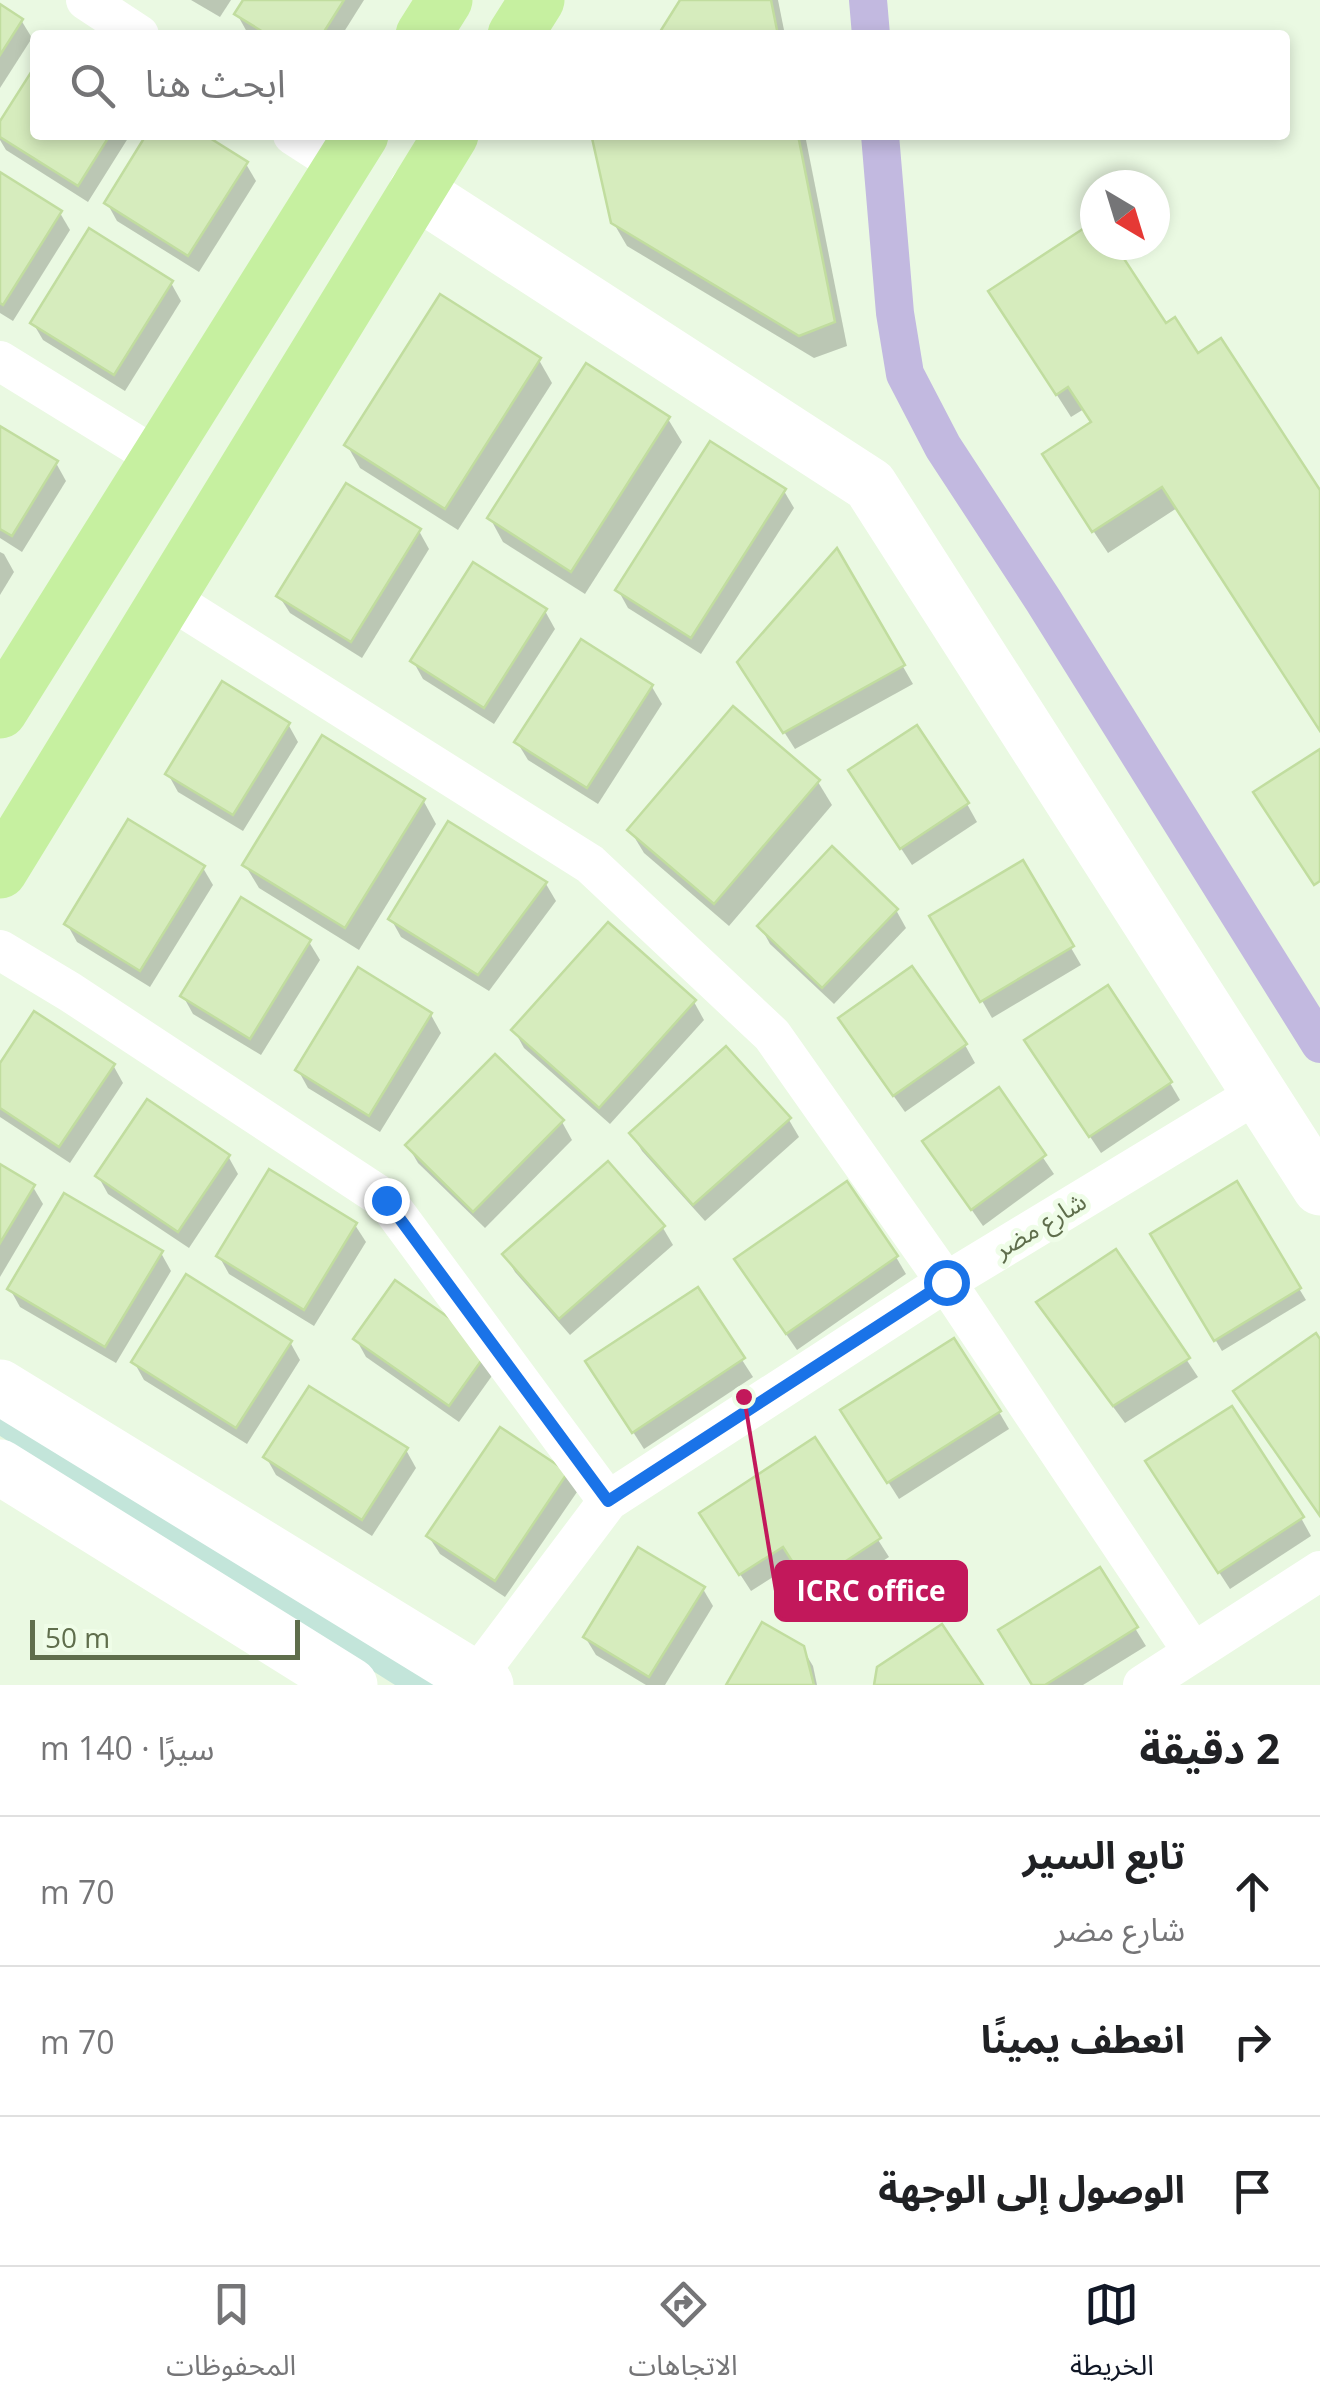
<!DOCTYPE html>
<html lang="ar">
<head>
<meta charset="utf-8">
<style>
  body { margin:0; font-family:"Open Sans","Noto Sans Arabic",sans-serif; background:#f2f2f2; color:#202124; direction:rtl }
  .compass { position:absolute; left:1080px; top:170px; width:90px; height:90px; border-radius:50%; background:#fff; box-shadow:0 5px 15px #0003; rotate:142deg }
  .scale { position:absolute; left:30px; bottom:25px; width:270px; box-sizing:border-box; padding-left:10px; border:5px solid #5f6e4c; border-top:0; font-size:28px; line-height:35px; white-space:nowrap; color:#5f6e4c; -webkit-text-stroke:8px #effde8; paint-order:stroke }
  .stop { position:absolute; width:30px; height:30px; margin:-22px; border:8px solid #1a73e8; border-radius:50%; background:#fff }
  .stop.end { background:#1a73e8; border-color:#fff; box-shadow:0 2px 10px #0008 }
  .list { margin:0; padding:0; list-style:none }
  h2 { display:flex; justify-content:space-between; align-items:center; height:130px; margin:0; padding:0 40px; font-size:42px }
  h2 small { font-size:32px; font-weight:400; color:#757577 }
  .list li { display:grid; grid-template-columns:65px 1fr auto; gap:30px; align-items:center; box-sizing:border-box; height:150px; padding:0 40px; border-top:2px solid #e0e0e0 }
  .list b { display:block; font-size:38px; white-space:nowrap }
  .list p { margin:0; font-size:32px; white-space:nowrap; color:#757577 }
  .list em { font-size:32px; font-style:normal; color:#757577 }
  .icon { flex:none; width:55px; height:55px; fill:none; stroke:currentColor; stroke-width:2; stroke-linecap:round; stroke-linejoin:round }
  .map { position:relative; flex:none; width:1320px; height:1685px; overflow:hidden; direction:ltr }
  .search { position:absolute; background:#fff; box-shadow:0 5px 15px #0003; left:30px; right:30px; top:30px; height:110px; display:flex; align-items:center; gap:25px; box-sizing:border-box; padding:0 35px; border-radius:10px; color:#757577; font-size:38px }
  .sheet { height:580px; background:#fff }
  nav { display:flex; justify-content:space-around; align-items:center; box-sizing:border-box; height:140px; border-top:2px solid #e0e0e0; background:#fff; font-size:28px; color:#757577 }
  nav a { display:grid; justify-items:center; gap:5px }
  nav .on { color:#111827 }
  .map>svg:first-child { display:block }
  .green { fill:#c3e5da }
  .shadow { fill:#0003 }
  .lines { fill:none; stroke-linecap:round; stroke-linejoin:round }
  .canal { stroke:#c2b9e0; stroke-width:38 }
  .building { fill:#d6ecbd; stroke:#c1dd9f; stroke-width:2.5 }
  .minor { stroke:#fff; stroke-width:40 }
  .secondary { stroke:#fff; stroke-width:55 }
  .trunk { stroke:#c6f0a0; stroke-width:55 }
  .route { stroke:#1a73e8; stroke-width:12 }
  .labels { text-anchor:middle; stroke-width:10; stroke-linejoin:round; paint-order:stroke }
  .street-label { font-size:25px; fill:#5f6e4c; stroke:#effde8 }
  .leader { fill:none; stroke:#c2185b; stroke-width:4 }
  .callout-dot { fill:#c2185b; stroke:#effde8; stroke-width:4 }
  .callout { fill:#c2185b; stroke:#c2185b; stroke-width:4 }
  .callout-label { font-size:28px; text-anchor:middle; font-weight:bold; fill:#fff }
</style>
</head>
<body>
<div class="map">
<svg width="1320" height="1685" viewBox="0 0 1320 1685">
  <rect width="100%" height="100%" fill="#eaf9e2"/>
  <path class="green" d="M0 1410 436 1685H395L0 1436Z"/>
  <g class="shadow">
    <path d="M191 0H231L220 17Z"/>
    <path d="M246 0H364L342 35H252L247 32 237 14Z"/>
    <path d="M683 0H778L785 35H661Z"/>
    <path d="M0 7 21 20 32 38 0 88Z"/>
    <path d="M35 71V135H130L88 202 6 150 0 140V126Z"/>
    <path d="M149 135H200L246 164 256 181 199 272 117 221 107 203Z"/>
    <path d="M596 135H805L847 346 814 358 627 246 613 222Z"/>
    <path d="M0 175 60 213 70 230 13 321 0 313Z"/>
    <path d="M1095 224V245H1112L1165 327 1198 356 1320 495V729L1177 508 1108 553 1058 478 1093 423 1084 409 1071 417 1005 314Z"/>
    <path d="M171 283 181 301 125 391 43 340 33 323Z"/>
    <path d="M539 360 552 383 458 530 360 468 347 445Z"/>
    <path d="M668 419 682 442 585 594 503 542 490 518Z"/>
    <path d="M0 428 56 463 66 481 22 552 0 538Z"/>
    <path d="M784 491 794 508 701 654 628 608 618 590Z"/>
    <path d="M419 531 429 549 362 658 290 613 279 596Z"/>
    <path d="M0 552 4 554 14 572 0 595Z"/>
    <path d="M837 552 913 684 795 749 751 680Z"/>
    <path d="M545 611 555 629 494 724 423 679 413 661Z"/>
    <path d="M652 687 662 704 598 804 528 760 517 742Z"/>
    <path d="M733 710 818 782 832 805 729 926 644 853 630 830Z"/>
    <path d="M288 724 298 742 243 831 178 792 168 774Z"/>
    <path d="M861 788 967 804 977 822 912 865Z"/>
    <path d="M423 800 436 824 359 950 259 888 245 865Z"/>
    <path d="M1022 864 1081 965 992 1018 933 916Z"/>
    <path d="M203 868 213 885 150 987 77 942 67 924Z"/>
    <path d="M546 884 556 901 489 991 401 937 391 919Z"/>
    <path d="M896 910 906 928 834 1004 770 944 760 926Z"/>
    <path d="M309 942 320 960 261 1055 193 1014 183 996Z"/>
    <path d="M694 1002 704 1020 610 1124 524 1048 514 1030Z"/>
    <path d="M431 1015 441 1033 380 1132 308 1088 298 1070Z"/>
    <path d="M851 1036 965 1045 975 1063 905 1112Z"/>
    <path d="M1038 1059 1170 1083 1180 1100 1101 1153Z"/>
    <path d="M113 1065 123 1083 70 1163 0 1117V1067Z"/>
    <path d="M998 1091 1054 1174 983 1226 936 1159Z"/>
    <path d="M789 1120 799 1137 705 1221 642 1151 632 1134Z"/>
    <path d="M562 1122 572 1140 485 1228 418 1163 408 1146Z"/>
    <path d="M228 1156 238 1174 189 1248 108 1194 98 1176Z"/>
    <path d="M607 1164 663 1228 673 1245 570 1335 515 1272 505 1255Z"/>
    <path d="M0 1167 33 1187 43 1204 0 1277Z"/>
    <path d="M1236 1185 1306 1300 1222 1351 1153 1235Z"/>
    <path d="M355 1225 366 1242 314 1326 229 1274 219 1256Z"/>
    <path d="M1115 1252 1198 1377 1125 1423 1049 1320 1039 1303Z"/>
    <path d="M161 1253 171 1271 116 1363 20 1307 10 1289Z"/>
    <path d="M896 1257 906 1274 797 1350 747 1277Z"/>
    <path d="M697 1290 753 1377 644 1449 599 1379Z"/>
    <path d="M356 1339 489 1348 499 1366 459 1422 366 1357Z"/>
    <path d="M290 1342 300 1360 247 1444 144 1380 134 1362Z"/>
    <path d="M999 1412 1009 1429 899 1499 854 1428Z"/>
    <path d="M814 1440 889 1557 820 1602 795 1563 751 1591 712 1531Z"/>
    <path d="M406 1450 416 1468 372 1536 276 1475 266 1457Z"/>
    <path d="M566 1474 577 1492 505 1597 440 1554 429 1537Z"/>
    <path d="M1159 1480 1301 1518 1311 1536 1230 1589Z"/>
    <path d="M1099 1570 1146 1646 1083 1685H1034Z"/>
    <path d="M703 1589 713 1606 665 1685H646L596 1655 585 1637Z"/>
    <path d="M802 1648 813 1666 817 1685H729Z"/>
  </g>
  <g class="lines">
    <g class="canal">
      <path d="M868 0 871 35"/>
      <path d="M880 135 895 313 905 374 943 447 1043 600 1320 1044"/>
    </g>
  </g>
  <g class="building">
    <path d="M243 0H344L322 35H268L234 14Z"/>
    <path d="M680 0H771L778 35H658Z"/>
    <path d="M0 4 23 19 0 55Z"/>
    <path d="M35 66V135H110L78 186 0 137V121Z"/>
    <path d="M146 135H205L248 162 188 256 104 203Z"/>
    <path d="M593 135H798L835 322 799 336 611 223 592 138Z"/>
    <path d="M0 172 62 211 3 305 0 303Z"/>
    <path d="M1095 221V245H1115L1166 323 1175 317 1198 353 1221 338 1320 490V731L1162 487 1092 532 1042 454 1091 422 1068 387 1056 395 988 291Z"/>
    <path d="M89 228 173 281 114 375 30 323Z"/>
    <path d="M440 294 541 358 445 509 344 445Z"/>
    <path d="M586 363 670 417 571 572 487 518Z"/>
    <path d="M0 426 58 461 12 536 0 529Z"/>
    <path d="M710 441 786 489 691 638 615 590Z"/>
    <path d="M346 483 421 529 351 642 276 596Z"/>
    <path d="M837 548 905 665 783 733 737 662Z"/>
    <path d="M473 562 547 609 484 708 410 661Z"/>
    <path d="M581 639 653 685 587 788 514 742Z"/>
    <path d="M222 681 290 723 233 815 165 774Z"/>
    <path d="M733 706 820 780 714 904 627 830Z"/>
    <path d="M917 725 969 803 900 849 848 770Z"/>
    <path d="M322 735 425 799 345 928 242 865Z"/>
    <path d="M1320 749V881L1314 885 1253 792Z"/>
    <path d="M128 819 205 866 140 971 64 924Z"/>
    <path d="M448 821 547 882 478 975 388 919Z"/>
    <path d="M832 846 898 909 822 988 757 926Z"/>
    <path d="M1023 860 1074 946 980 1002 929 916Z"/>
    <path d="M241 897 311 940 250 1039 180 996Z"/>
    <path d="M608 922 696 1000 599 1108 511 1030Z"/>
    <path d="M912 966 967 1044 893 1096 838 1018Z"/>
    <path d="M358 967 432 1013 369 1116 295 1070Z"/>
    <path d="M1108 985 1172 1082 1089 1137 1024 1040Z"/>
    <path d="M34 1011 115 1064 59 1147 0 1108V1063Z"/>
    <path d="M726 1046 791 1118 693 1205 629 1133Z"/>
    <path d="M495 1054 564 1120 473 1212 405 1145Z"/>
    <path d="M999 1087 1046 1155 971 1210 922 1141Z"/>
    <path d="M147 1099 230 1155 178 1232 95 1176Z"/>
    <path d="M608 1161 665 1226 559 1319 502 1254Z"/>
    <path d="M0 1164 35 1185 0 1243Z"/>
    <path d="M269 1169 357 1223 304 1310 216 1256Z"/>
    <path d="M847 1181 898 1256 786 1334 734 1259Z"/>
    <path d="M1237 1181 1301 1288 1214 1341 1150 1234Z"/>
    <path d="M64 1193 163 1251 105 1347 7 1289Z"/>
    <path d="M1116 1249 1190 1358 1113 1406 1036 1302Z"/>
    <path d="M186 1274 292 1341 236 1428 131 1362Z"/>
    <path d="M395 1280 491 1347 449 1406 353 1339Z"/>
    <path d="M698 1287 745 1358 632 1433 585 1361Z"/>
    <path d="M1316 1333 1320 1339V1516L1233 1391Z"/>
    <path d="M954 1338 1001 1411 887 1483 840 1410Z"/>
    <path d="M309 1386 408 1448 362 1520 263 1457Z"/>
    <path d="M1232 1406 1304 1517 1218 1573 1145 1461Z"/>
    <path d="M500 1427 568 1472 495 1581 426 1536Z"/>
    <path d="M815 1437 881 1538 808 1586 783 1547 739 1575 699 1513Z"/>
    <path d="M638 1547 705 1587 649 1677 583 1637Z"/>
    <path d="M1100 1567 1138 1627 1045 1685H1032L998 1630Z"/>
    <path d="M762 1622 804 1646 814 1685H726Z"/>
    <path d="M942 1624 983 1685H874L877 1667Z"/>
  </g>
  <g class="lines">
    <g class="minor">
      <path d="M86 0 139 35"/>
      <path d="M293 135 341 166"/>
      <path d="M0 361 159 459"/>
      <path d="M168 598 590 864 772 1035 946 1282 1193 1652"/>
      <path d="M0 950 70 992 386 1200 608 1501"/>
      <path d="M475 1678 608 1501 946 1282 1258 1093"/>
      <path d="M1143 1685 1320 1571"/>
    </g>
    <g class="secondary">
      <path d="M416 191 870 485 1320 1188"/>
      <path d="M0 1387 486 1685"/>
      <path d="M0 1467 350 1685"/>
    </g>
    <g class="trunk">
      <path d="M423 35 445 0"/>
      <path d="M515 35 537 0"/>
      <path d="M0 711 361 135"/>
      <path d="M0 871 451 135"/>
    </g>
  </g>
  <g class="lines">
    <path class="route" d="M386 1200 608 1501 946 1282"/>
  </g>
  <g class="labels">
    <g class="street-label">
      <text transform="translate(1040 1225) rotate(-31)" y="9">شارع مضر</text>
    </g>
  </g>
  <path class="leader" d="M744 1397L776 1591"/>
  <circle class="callout-dot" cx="744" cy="1397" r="10"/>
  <rect class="callout" x="776" y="1562" width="190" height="58" rx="10"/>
  <g class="callout-label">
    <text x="871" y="1601">ICRC office</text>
  </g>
</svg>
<svg class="compass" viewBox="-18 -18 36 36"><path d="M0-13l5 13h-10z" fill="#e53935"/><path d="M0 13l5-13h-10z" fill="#757577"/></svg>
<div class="scale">50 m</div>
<div class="stop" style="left:946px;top:1282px"></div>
<div class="stop end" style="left:386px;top:1200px"></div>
<div class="search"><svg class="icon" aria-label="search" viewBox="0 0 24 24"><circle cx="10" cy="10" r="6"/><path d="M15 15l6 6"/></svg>ابحث هنا</div>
</div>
<section class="sheet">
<h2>2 دقيقة<small>سيرًا · 140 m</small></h2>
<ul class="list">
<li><svg class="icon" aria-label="ahead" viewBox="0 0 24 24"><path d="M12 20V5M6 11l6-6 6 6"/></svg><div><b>تابع السير</b><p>شارع مضر</p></div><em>70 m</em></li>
<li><svg class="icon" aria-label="right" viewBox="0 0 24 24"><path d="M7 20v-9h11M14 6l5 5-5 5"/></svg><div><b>انعطف يمينًا</b></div><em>70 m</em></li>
<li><svg class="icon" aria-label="arrive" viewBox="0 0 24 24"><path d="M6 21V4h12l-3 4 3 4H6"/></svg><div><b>الوصول إلى الوجهة</b></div></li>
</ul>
</section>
<nav>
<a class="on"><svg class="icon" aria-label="map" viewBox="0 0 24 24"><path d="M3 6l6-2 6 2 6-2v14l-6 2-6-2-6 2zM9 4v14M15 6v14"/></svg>الخريطة</a>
<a><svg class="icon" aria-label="directions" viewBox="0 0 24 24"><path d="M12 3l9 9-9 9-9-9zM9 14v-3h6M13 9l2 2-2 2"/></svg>الاتجاهات</a>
<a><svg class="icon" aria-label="saved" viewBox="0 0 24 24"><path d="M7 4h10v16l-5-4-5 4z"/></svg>المحفوظات</a>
</nav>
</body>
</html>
